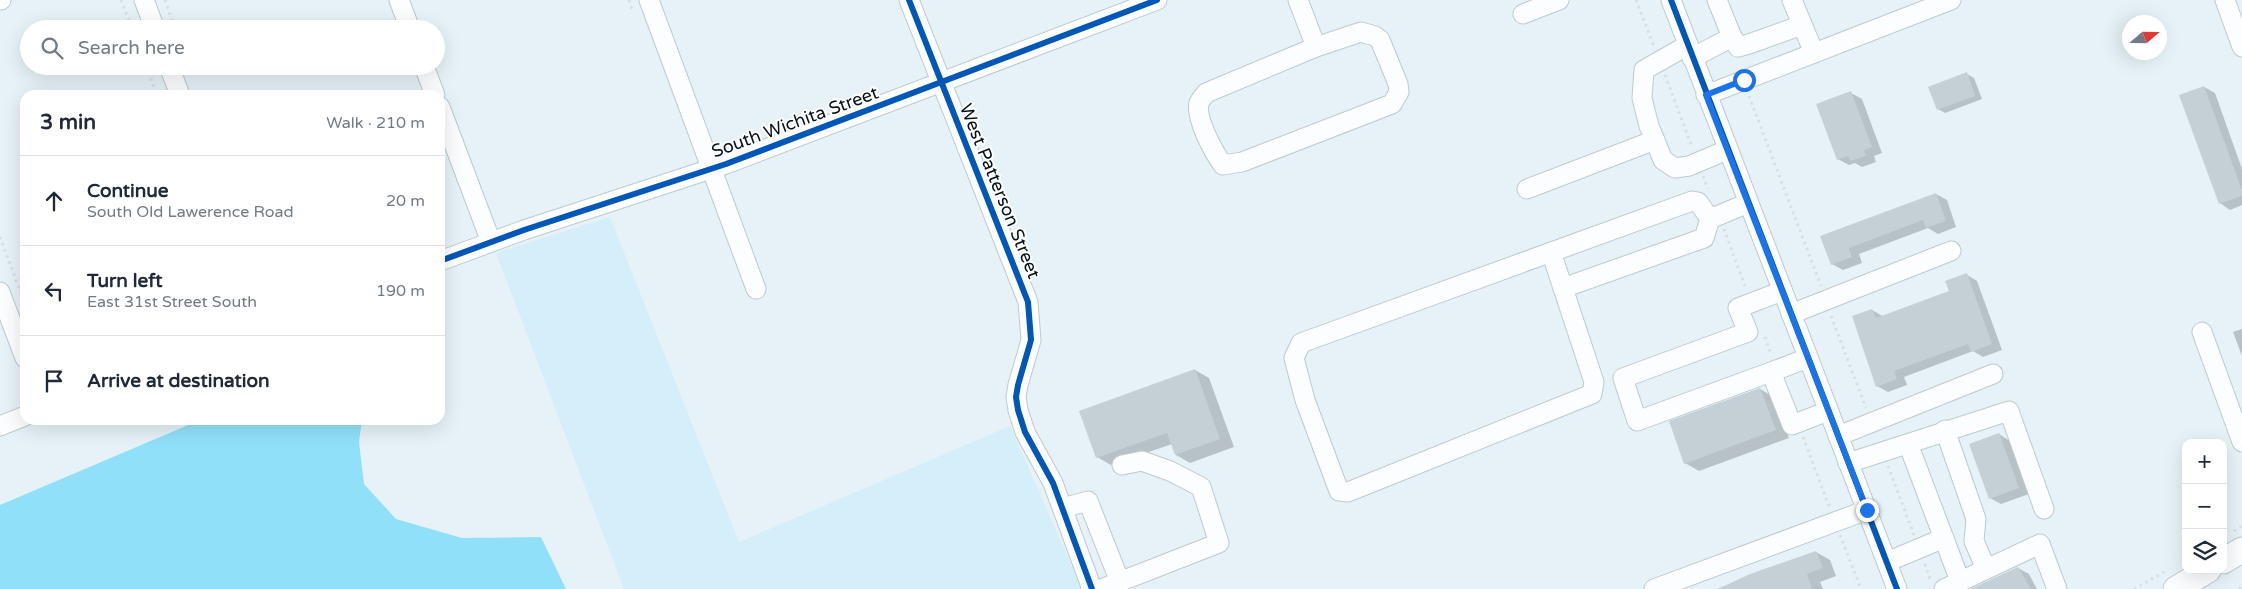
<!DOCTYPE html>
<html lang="en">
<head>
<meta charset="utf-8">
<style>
  body { margin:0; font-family:"Varela Round",sans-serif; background:#f6f6f7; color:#1f2937 }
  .controls { position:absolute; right:15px; bottom:15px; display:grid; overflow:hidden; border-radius:10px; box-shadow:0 5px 20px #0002 }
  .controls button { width:45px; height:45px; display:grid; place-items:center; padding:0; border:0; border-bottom:1px solid #e0e1e3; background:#fff; color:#1f2937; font:25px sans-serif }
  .compass { position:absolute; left:2122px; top:15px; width:45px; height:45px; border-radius:50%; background:#fff; box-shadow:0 5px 20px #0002; rotate:70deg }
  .stop { position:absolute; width:15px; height:15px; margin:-11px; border:4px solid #1a73e8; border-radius:50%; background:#fff }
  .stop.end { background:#1a73e8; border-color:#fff; box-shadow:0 1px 5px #0008 }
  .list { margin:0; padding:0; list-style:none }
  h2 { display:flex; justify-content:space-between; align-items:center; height:65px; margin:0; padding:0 20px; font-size:21px }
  h2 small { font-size:16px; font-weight:400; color:#747a83 }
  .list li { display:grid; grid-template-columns:32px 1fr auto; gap:15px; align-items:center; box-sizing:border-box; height:90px; padding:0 20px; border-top:1px solid #e0e1e3 }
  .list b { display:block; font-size:19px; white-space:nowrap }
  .list p { margin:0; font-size:16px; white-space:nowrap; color:#747a83 }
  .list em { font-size:16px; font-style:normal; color:#747a83 }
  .icon { flex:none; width:28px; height:28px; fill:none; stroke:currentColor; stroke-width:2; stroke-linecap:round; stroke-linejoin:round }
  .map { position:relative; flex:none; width:2242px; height:589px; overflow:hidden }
  .search { position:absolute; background:#fff; box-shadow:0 5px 20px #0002; left:20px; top:20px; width:425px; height:55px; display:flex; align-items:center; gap:12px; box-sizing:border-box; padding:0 18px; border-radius:28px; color:#747a83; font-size:19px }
  .panel { position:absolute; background:#fff; box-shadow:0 5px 20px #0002; left:20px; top:90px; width:425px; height:335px; border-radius:15px }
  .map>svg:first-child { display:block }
  .built { fill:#d4effa }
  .water { fill:#91e0fa }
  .shadow { fill:#0003 }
  .building { fill:#c4d0d5 }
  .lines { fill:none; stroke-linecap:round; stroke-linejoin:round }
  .minor-casing { stroke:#becacf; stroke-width:21 }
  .major-casing { stroke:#becacf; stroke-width:27 }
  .path { stroke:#dbdee0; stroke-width:3; stroke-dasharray:2.5 4; stroke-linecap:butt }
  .minor { stroke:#fbfdfe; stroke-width:19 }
  .major { stroke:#fbfdfe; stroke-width:25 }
  .cycleway-casing { stroke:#fff; stroke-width:9 }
  .cycleway { stroke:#0057b8; stroke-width:6 }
  .route { stroke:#1a73e8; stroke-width:6 }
  .labels { text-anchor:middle; stroke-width:4; stroke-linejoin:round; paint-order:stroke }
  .street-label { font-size:18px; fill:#041116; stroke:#fff }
</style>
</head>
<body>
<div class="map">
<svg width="2242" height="589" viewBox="0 0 2242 589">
  <rect width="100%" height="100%" fill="#e6f2f7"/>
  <path class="built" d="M610 217 739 542 1010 426 1082 589H624L496 253Z"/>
  <path class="water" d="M200 420H362L359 442 364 484 396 519 462 538 541 537 566 589H0V505Z"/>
  <g class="shadow">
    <path d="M1967 74 1974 78 1982 99 1945 113 1938 109Z"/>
    <path d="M2204 87 2215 93 2242 169V205L2230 210 2220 203Z"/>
    <path d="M1851 93 1862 99 1882 153 1874 156 1876 162 1862 167 1855 163 1849 165 1838 159Z"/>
    <path d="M1936 194 1947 200 1956 227 1938 234 1928 228 1859 254 1862 263 1843 270 1832 264 1822 237Z"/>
    <path d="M1967 275 1977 281 2002 350 1983 357 1973 351 1904 377 1907 385 1888 392 1877 386 1872 310 1884 317 1950 292Z"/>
    <path d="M2242 329V356L2233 332Z"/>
    <path d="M1195 370 1209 378 1234 447 1190 463 1176 455 1172 444 1111 465 1097 457Z"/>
    <path d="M1760 389 1774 397 1789 438 1699 471 1685 463Z"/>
    <path d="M1999 434 2010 441 2029 494 2001 504 1990 498Z"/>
    <path d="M1816 552 1830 560 1836 576 1820 582 1823 589H1717Z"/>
    <path d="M2018 568 2029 574 2037 589H1986Z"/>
  </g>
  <g class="building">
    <path d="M1967 72 1975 96 1937 110 1928 87Z"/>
    <path d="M2204 86 2242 190V196L2219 204 2179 95Z"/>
    <path d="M1851 91 1872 147 1864 150 1866 156 1850 161 1848 156 1837 160 1816 104Z"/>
    <path d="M1936 193 1946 221 1926 228 1923 220 1849 248 1852 257 1831 265 1820 236Z"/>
    <path d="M1967 273 1992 344 1971 352 1968 344 1894 371 1897 379 1876 387 1852 316 1872 309 1876 318 1949 291 1945 281Z"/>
    <path d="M1195 369 1220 439 1175 455 1167 433 1096 458 1079 411Z"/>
    <path d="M1760 388 1776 430 1684 464 1669 421Z"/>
    <path d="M1999 433 2019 488 1989 499 1969 444Z"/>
    <path d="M1816 551 1823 568 1807 574 1812 589H1718L1750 574Z"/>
    <path d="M2018 567 2031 589H1970Z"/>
  </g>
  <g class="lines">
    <defs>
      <g id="minor">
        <path d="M0 0H1"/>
        <path d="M144 0 155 29"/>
        <path d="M399 0 410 29"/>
        <path d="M649 0 756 289"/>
        <path d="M909 0 1028 302 1031 340 1018 385 1016 397 1018 410 1025 432 1053 483 1092 589"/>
        <path d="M1298 0 1316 47"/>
        <path d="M1671 0 1897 589"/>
        <path d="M1792 0 1814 53"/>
        <path d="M2225 0 2242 47"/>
        <path d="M1523 14 1559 0"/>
        <path d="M1361 32 1375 36 1380 40 1398 84 1399 92 1392 104 1242 162 1223 165C1214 153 1195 118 1199 103 1200 100 1204 96 1206 93L1316 47Z"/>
        <path d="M1732 37 1738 47 1749 44 1802 25"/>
        <path d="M1688 45 1644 70 1642 98 1649 126 1663 160 1675 168 1689 166 1727 150"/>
        <path d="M1692 58 1732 37 1717 0"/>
        <path d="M169 66 180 95"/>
        <path d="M424 66 435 95"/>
        <path d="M1706 95 1951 0"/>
        <path d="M440 107 491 242"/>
        <path d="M1527 189 1655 140"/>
        <path d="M1710 219 1704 238 1563 288 1594 382 1592 394 1348 492 1339 491 1305 400 1294 358 1301 343 1692 201 1698 202 1710 219 1748 203"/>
        <path d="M1551 252 1563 288"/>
        <path d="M440 261 524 230 726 164 1157 0"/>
        <path d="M0 292 25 358"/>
        <path d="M1791 314 1951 251"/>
        <path d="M2202 332 2242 442"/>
        <path d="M1808 358 1771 372 1792 425 1828 411"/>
        <path d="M1771 372 1637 421 1623 378 1748 332 1738 308 1782 291"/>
        <path d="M0 426 25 416"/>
        <path d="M1945 430 1976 519 1974 541 1986 569"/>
        <path d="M1838 436 1993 374"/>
        <path d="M1912 454 1960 581"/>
        <path d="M1848 463 2009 411 2044 509"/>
        <path d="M1063 508 1088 501 1120 582"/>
        <path d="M1887 562 1944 538"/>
        <path d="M1101 589 1219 543 1201 487 1170 471 1142 461 1122 465"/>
        <path d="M1654 589 1867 510"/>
        <path d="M1944 589 2040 544 2057 589"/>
      </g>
      <g id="major">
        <path d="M2223 561 2242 550"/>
        <path d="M2176 589 2208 570"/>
      </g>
    </defs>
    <use href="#minor" class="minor-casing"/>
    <use href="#major" class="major-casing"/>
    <g class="path">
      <path d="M121 0 132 29"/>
      <path d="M165 0 175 29"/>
      <path d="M629 0 632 9"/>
      <path d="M1636 0 1654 46"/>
      <path d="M146 66 157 95"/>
      <path d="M1665 75 1692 147"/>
      <path d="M1749 96 1821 286"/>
      <path d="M1703 176 1708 189"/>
      <path d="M1724 229 1746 289"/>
      <path d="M0 237 25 304"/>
      <path d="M1831 316 1866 408"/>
      <path d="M1765 337 1771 354"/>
      <path d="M1803 437 1829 506"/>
      <path d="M1888 466 1914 535"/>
      <path d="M2234 531 2242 526"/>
      <path d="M1840 535 1861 589"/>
      <path d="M1925 564 1930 579"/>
      <path d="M2134 589 2164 572"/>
      <path d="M2239 589 2242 587"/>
    </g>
    <use href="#minor" class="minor"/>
    <use href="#major" class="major"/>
    <defs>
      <g id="cycleway">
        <path d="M909 0 1028 302 1031 340 1018 385 1016 397 1018 410 1025 432 1053 483 1092 589"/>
        <path d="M1671 0 1897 589"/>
        <path d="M440 261 524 230 726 164 1157 0"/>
      </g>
    </defs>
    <use href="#cycleway" class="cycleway-casing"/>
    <use href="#cycleway" class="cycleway"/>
  </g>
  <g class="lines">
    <path class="route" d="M1744 80 1706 95 1867 510"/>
  </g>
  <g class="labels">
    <g class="street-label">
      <text transform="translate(795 122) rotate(-20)" y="6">South Wichita Street</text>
      <text transform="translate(1000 191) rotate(68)" y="6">West Patterson Street</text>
    </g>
  </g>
</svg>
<div class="controls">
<button>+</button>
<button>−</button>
<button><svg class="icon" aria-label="layers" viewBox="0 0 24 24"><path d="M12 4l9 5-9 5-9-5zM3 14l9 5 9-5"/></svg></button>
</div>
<svg class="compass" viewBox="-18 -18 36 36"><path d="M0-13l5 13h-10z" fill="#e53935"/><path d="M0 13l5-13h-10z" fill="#747a83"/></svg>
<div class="stop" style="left:1744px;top:80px"></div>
<div class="stop end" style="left:1867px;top:510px"></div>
<div class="search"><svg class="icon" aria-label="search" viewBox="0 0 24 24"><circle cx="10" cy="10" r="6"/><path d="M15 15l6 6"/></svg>Search here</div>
<section class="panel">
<h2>3 min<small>Walk · 210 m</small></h2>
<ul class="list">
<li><svg class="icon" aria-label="ahead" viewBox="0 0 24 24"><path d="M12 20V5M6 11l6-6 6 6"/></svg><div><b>Continue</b><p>South Old Lawerence Road</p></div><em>20 m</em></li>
<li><svg class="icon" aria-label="left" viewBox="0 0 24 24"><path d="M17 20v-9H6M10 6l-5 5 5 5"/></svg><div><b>Turn left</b><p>East 31st Street South</p></div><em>190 m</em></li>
<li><svg class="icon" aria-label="arrive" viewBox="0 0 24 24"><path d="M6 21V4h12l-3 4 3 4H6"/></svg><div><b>Arrive at destination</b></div></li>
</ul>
</section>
</div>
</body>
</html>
